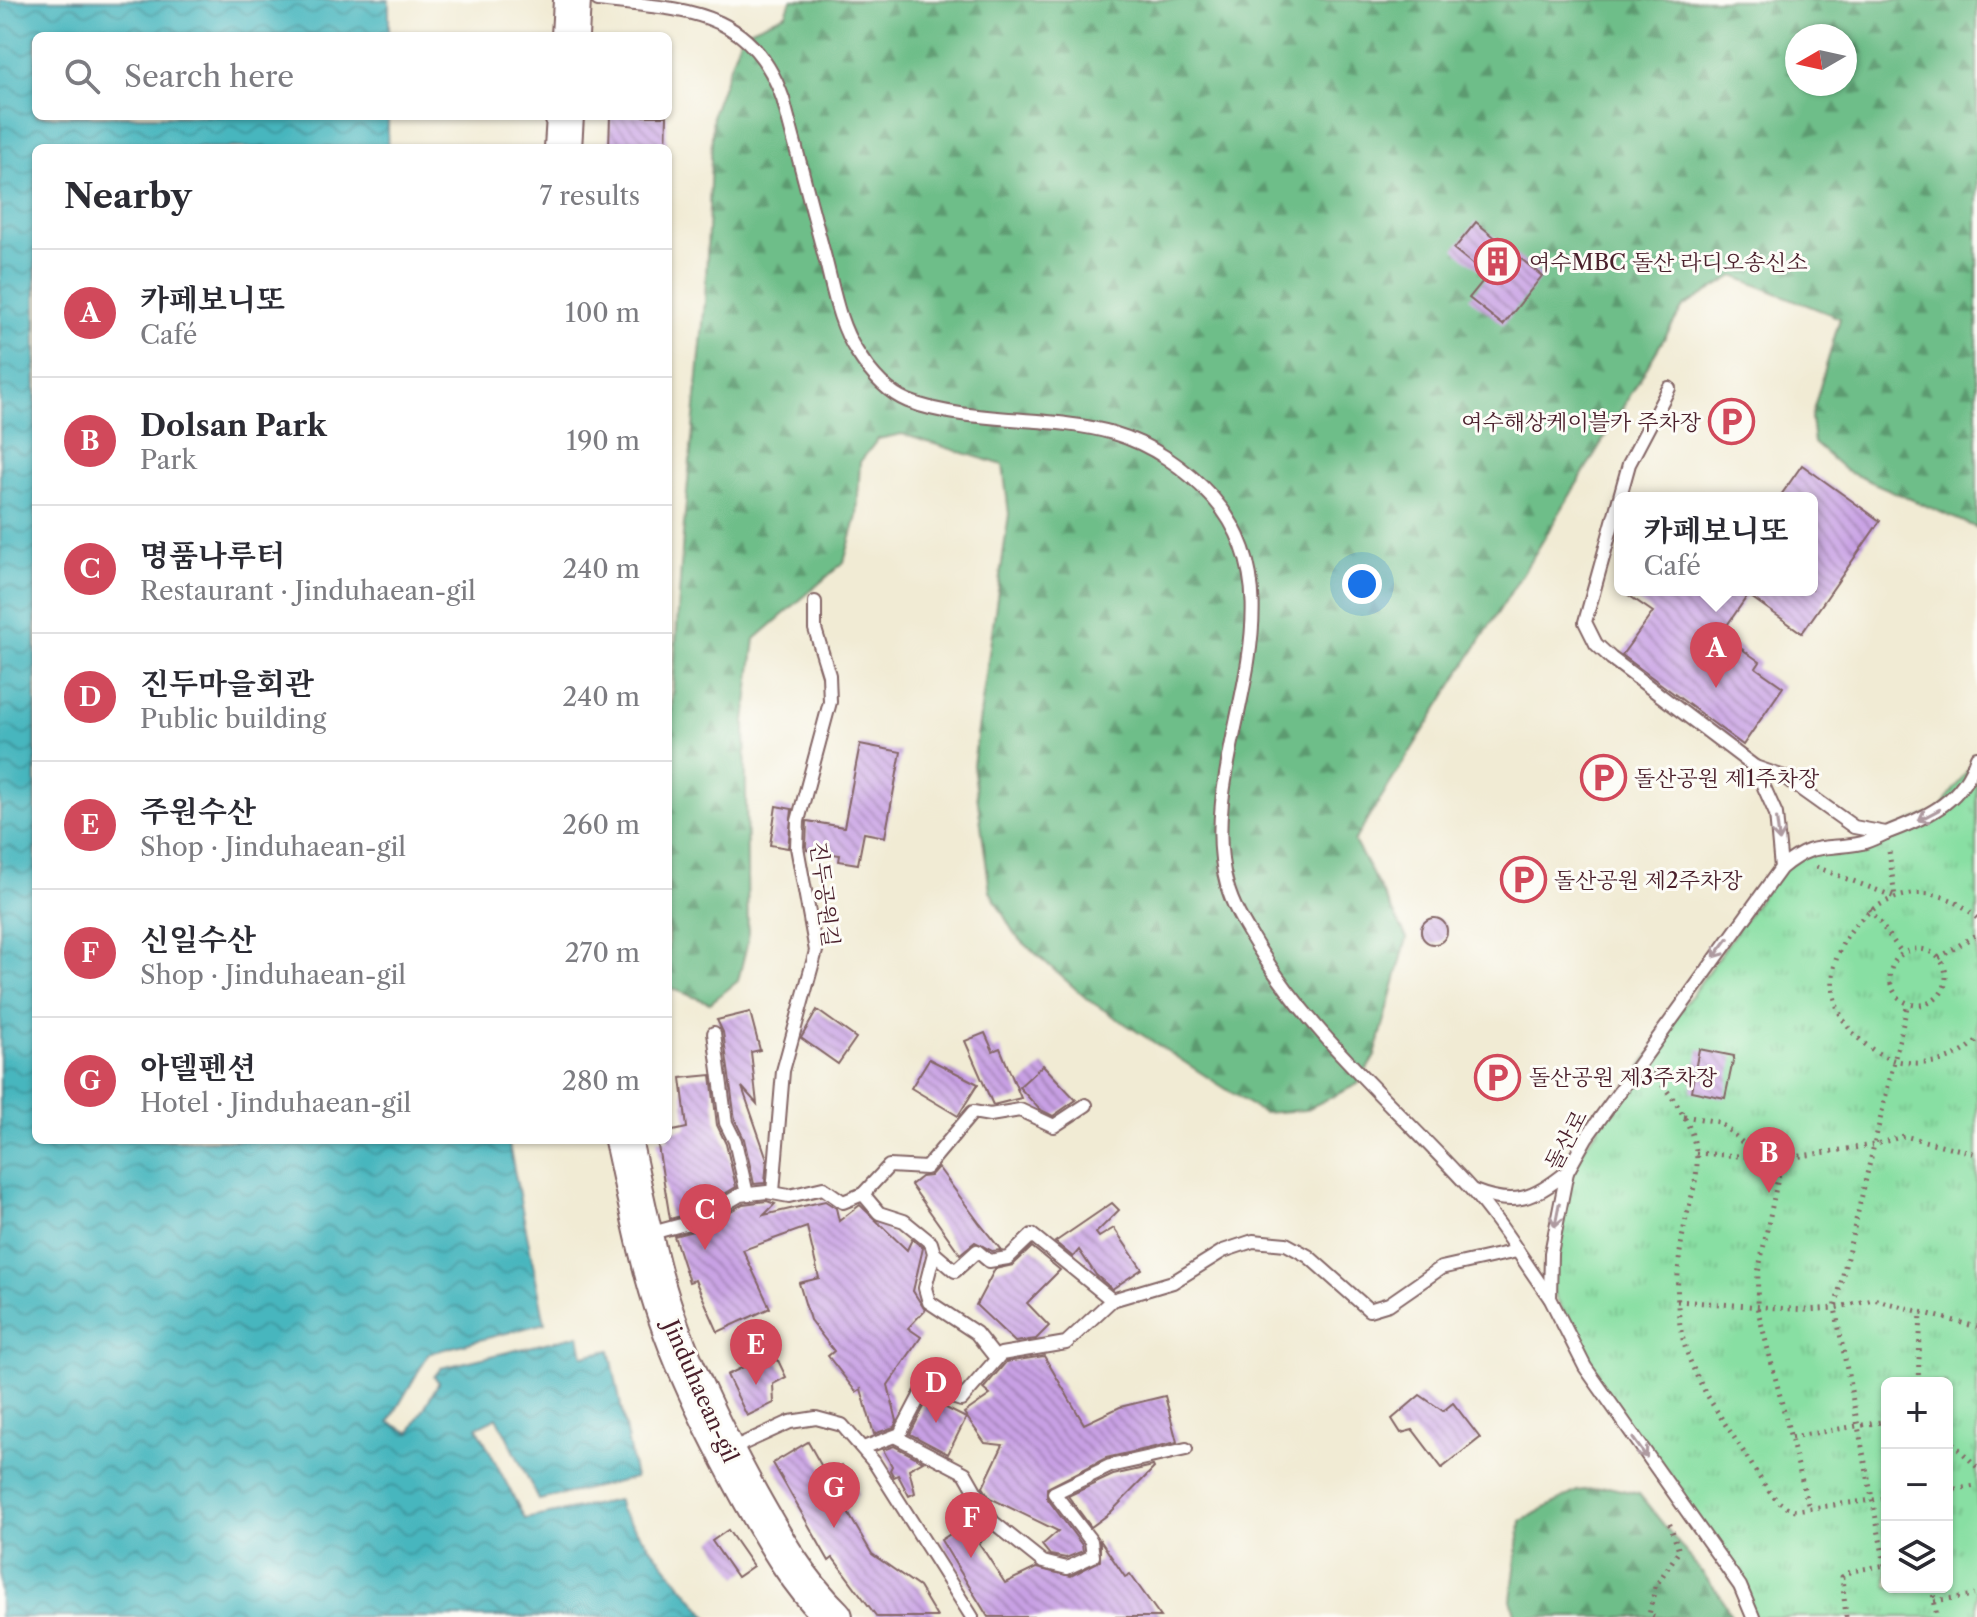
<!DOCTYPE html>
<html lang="en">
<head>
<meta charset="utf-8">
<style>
  body { margin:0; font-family:"Libre Caslon Text","Noto Serif KR",serif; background:#f7f7f7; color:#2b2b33 }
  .controls { position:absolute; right:24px; bottom:24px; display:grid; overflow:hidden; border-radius:12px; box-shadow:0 2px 6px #0004 }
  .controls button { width:72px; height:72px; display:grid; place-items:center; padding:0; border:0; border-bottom:2px solid #e1e1e2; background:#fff; color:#2b2b33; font:40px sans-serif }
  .compass { position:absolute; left:1785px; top:24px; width:72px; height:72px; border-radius:50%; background:#fff; box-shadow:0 2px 6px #0004; rotate:261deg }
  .you { position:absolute; left:1362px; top:584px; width:28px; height:28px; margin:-20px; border:6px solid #fff; border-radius:50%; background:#1a73e8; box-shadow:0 0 0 12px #1a73e833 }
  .badge { display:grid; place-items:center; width:52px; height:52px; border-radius:50%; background:#d1495b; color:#fff; font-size:26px; font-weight:700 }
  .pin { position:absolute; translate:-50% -66px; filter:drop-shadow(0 2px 4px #0008) }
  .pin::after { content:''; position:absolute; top:42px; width:28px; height:24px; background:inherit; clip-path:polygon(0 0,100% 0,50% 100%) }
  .popup { position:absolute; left:1614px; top:492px; width:204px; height:104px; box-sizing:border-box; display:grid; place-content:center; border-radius:12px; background:#fff; filter:drop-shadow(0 2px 6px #0005); font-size:26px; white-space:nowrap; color:#7c7c81 }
  .popup b { font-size:30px; color:#2b2b33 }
  .popup::after { content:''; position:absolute; left:50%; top:100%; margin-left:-16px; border:16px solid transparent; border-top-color:#fff }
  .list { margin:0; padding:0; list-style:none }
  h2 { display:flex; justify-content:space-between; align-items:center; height:104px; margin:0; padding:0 32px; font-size:34px }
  h2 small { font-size:26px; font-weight:400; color:#7c7c81 }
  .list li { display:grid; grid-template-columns:52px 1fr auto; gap:24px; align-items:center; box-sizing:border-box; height:128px; padding:0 32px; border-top:2px solid #e1e1e2 }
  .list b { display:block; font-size:30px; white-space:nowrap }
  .list p { margin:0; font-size:26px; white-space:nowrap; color:#7c7c81 }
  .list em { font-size:26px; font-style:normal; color:#7c7c81 }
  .icon { flex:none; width:44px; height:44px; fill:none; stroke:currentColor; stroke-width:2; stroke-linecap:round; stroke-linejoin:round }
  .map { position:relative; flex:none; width:1977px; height:1617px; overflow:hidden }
  .search { position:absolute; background:#fff; box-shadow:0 2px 6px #0004; left:32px; top:32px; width:640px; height:88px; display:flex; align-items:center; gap:20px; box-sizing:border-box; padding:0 28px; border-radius:12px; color:#7c7c81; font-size:30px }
  .panel { position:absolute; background:#fff; box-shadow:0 2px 6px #0004; left:32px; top:144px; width:640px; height:1000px; border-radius:12px }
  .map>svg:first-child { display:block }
  .forest { fill:url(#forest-firs); stroke:#5c6e5a; stroke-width:2; fill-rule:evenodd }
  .park { fill:url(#park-tufts); stroke:#697f67; stroke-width:2; fill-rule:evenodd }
  .water { fill:url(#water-waves); stroke:#486a74; stroke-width:2 }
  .building { fill:url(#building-back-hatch) }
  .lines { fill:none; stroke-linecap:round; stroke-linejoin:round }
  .lane-casing { stroke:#846666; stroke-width:16 }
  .secondary-casing { stroke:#846666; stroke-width:40 }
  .path { stroke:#846666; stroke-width:5; stroke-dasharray:2 6; stroke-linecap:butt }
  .lane { stroke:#fff; stroke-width:12 }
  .secondary { stroke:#fff; stroke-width:36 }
  .oneway { stroke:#ae9aa0 }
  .labels { text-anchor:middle; stroke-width:6; stroke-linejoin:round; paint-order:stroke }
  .poi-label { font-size:22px; fill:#4a1f2b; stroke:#fdfcf7; text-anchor:start }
  .street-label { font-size:22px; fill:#4a1f2b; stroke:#fdfcf7 }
</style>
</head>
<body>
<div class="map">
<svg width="1977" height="1617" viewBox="0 0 1977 1617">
  <defs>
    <pattern id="forest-firs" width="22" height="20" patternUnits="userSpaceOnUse" patternTransform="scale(2)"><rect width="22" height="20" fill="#6ebe89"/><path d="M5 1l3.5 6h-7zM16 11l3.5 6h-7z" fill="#5c9a70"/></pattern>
    <pattern id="park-tufts" width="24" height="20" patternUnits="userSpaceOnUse" patternTransform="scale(2)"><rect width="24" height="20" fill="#88dfa3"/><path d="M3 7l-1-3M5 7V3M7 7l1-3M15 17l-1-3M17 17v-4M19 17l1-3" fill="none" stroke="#77bf8c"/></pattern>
    <pattern id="water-waves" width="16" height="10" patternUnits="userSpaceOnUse" patternTransform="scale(2)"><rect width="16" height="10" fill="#47b6be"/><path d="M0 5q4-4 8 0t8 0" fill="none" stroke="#3d939b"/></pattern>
    <pattern id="building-back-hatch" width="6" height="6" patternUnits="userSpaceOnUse" patternTransform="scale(2)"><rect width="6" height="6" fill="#c8a0e4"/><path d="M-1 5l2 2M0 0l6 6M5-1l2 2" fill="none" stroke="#a482b9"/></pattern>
  </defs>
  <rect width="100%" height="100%" fill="#fdfcf7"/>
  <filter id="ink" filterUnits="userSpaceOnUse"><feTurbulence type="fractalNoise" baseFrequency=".0125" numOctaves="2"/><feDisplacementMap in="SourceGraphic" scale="16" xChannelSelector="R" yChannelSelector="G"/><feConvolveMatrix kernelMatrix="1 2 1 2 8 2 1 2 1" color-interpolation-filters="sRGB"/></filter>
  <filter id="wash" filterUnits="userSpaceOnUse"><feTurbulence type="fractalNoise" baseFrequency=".006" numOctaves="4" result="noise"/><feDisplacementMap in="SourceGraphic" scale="32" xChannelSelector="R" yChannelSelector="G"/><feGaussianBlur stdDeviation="1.8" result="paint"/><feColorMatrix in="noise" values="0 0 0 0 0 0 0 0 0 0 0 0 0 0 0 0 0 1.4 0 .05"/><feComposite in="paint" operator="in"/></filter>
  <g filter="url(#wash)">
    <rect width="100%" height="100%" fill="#f1ebd4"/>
    <g class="forest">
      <path d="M791 0H1977V528L1846 471 1814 443 1811 418 1840 318 1734 276 1683 307 1536 552 1354 841 1407 938 1375 1056 1358 1084 1305 1110 1263 1113 1087 999 1015 935 990 891 973 765 1009 514 1003 465 902 434 878 439 860 462 857 516 844 562 755 639 745 721 748 940 738 981 710 1003 668 987V764L683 535 705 302 713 112 742 33 786 14ZM1797 36H1845V84H1797Z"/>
      <path d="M1608 1487 1639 1494 1720 1595 1732 1617H1516L1511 1600 1521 1521 1577 1491Z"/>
    </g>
    <path class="park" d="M1977 757V1617H1753L1749 1605 1613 1409 1549 1284 1567 1172 1781 868 1804 850 1858 844 1939 810ZM1887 1383H1947V1587H1887Z"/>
    <path class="water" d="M0 0H389V36H36V116H388V148H36V1140H508L545 1323 429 1353 389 1422 410 1433 439 1382 434 1377 441 1368 579 1335 583 1356 610 1350 635 1478 539 1500 497 1417 477 1427 525 1519 618 1500 620 1510 708 1617H0Z"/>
    <g id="blocks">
      <g class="building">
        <path d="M610 116H667L666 148H609Z"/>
        <path d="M1476 222 1542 276 1503 325 1469 298 1487 276 1454 249Z"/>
        <path d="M1802 465 1880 521 1802 633 1748 595 1721 634 1760 662 1756 668 1783 687 1743 745 1622 655 1653 612 1621 590H1812V498H1779Z"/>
        <path d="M860 744 901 752 885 837 864 833 858 864 839 861 840 855 807 850 806 846 807 821 844 827Z"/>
        <path d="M776 806 792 809 788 848 770 845Z"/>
        <circle cx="1434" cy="931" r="13"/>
        <path d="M817 1010 856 1038 838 1064 801 1038Z"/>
        <path d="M750 1012 760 1050 751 1052 757 1104 742 1087 767 1159 765 1183 754 1184 744 1139 735 1120 723 1032 717 1020Z"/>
        <path d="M985 1033 993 1051 1000 1048 1021 1098 993 1105 965 1041Z"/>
        <path d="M1699 1049 1734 1056 1725 1098 1691 1091Z"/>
        <path d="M929 1059 978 1084 958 1116 911 1088Z"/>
        <path d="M1043 1065 1076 1100 1053 1116 1039 1109 1019 1087Z"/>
        <path d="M711 1075 717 1125 726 1144 736 1187 692 1213 670 1219 657 1140H668V1132L687 1128 681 1078Z"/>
        <path d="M938 1167 980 1224 1001 1250 992 1251 975 1242 960 1254 911 1185 921 1177 930 1176Z"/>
        <path d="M767 1201 775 1204 764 1215 825 1201 836 1208 839 1221 860 1205 907 1250 912 1239 923 1248 913 1291 925 1310 908 1328 921 1337 888 1385 897 1421 894 1427 874 1434 861 1389 856 1392 828 1356 834 1351 810 1320 799 1283 819 1278 807 1227 743 1250 770 1308 718 1332 695 1280 689 1282 674 1236 700 1229 743 1204Z"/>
        <path d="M1112 1203 1119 1210 1096 1233 1099 1237 1114 1228 1142 1269 1112 1289 1096 1275 1079 1250 1073 1257 1055 1242Z"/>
        <path d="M1032 1247 1060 1270 1027 1303 1049 1326 1036 1339 1015 1342 976 1305 995 1269 1013 1265Z"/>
        <path d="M774 1352 786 1377 773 1384 774 1403 747 1416 727 1375Z"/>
        <path d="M1044 1356 1084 1424 1120 1407 1165 1396 1177 1442 1106 1458 1047 1488V1498L1082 1545 1083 1551 1066 1558 1050 1555 1042 1545 1058 1531 990 1498 983 1487 1003 1445 985 1443 964 1413 990 1395 983 1389 1006 1362Z"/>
        <path d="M1420 1395 1443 1411 1453 1403 1480 1438 1442 1468 1413 1430 1401 1433 1392 1419Z"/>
        <path d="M928 1399 966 1418 948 1454 910 1434Z"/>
        <path d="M808 1442 826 1474 842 1465 859 1494 843 1504 872 1554 919 1587 937 1617H877L833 1558 829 1561 773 1463Z"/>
        <path d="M894 1446 923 1461 909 1469 915 1493 909 1496 898 1475 894 1477 890 1470 892 1466 883 1450Z"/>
        <path d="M1153 1466 1154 1468 1110 1513 1091 1527 1068 1496 1113 1475Z"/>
        <path d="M972 1520 984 1539 979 1543 1005 1583 1036 1568 1071 1576 1100 1561V1540L1125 1577 1130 1574 1161 1617H988L941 1540Z"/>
        <path d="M728 1530 753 1566 737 1577 712 1541Z"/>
      </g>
    </g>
  </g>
  <g filter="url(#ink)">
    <use href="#blocks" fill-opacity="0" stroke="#846666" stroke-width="2"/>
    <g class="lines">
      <defs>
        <g id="lane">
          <path d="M598 0C682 10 751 7 783 99 797 151 810 202 824 254 833 287 838 323 857 352 869 371 886 392 908 401 966 424 1051 415 1113 433 1151 444 1186 468 1213 498 1311 609 1192 760 1227 885 1233 908 1247 929 1259 949 1315 1040 1399 1109 1470 1188 1500 1221 1524 1262 1550 1298"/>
          <path d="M1669 388 1629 464 1585 622 1596 644 1611 658 1755 767"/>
          <path d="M1781 868 1776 814 1755 767 1784 777 1854 827 1886 833"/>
          <path d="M714 1033 726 1123 735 1141 747 1194"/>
          <path d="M1474 1191C1514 1207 1534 1199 1567 1172"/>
          <path d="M773 1192 783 1071 816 951 797 847 798 821 830 702 829 675 815 629V602"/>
          <path d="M863 1194 889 1166 926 1168 973 1112 990 1115 1020 1110 1054 1126 1086 1105"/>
          <path d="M648 1234 696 1221 740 1195 767 1192 789 1196 823 1188 843 1202 863 1194 879 1213 904 1221 931 1243 934 1253 925 1288 929 1302 976 1333 995 1357"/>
          <path d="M934 1253 955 1271 977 1251 989 1261 1008 1258 1032 1235 1112 1300"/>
          <path d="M896 1437 965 1473 993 1522 1043 1562 1067 1568 1093 1556 1091 1541 1054 1493 1110 1466 1186 1449"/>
          <path d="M863 1448 900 1434 924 1388 961 1400 1001 1354 1066 1343 1112 1300 1173 1282 1223 1251 1253 1241 1286 1244 1308 1256 1369 1310 1389 1304 1441 1268 1517 1251"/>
          <path d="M729 1450 790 1422 816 1418 842 1425 874 1462 972 1617"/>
          <path d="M1753 1617 1740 1586 1585 1367 1550 1298 1551 1253 1567 1172 1586 1138 1781 868C1815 840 1824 851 1862 843 1872 840 1881 835 1891 831 1930 816 1963 800 1977 757"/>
        </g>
        <g id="secondary">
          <path d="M570 36 572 0"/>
          <path d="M563 148 565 116"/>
          <path d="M623 1140C633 1185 642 1231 654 1276 675 1353 713 1429 751 1498 775 1541 799 1583 834 1617"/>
        </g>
      </defs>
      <use href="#lane" class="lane-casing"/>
      <use href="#secondary" class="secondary-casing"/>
      <g class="path">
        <path d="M1816 867 1895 897 1889 851"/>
        <path d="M1870 909 1902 953"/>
        <path d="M1977 918C1898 841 1782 963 1857 1037 1871 1050 1885 1060 1904 1062 1930 1066 1958 1060 1977 1040"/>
        <circle cx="1918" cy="977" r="28"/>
        <path d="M1939 958 1977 934"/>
        <path d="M1652 1073C1674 1097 1697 1129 1697 1163 1697 1183 1689 1204 1685 1223 1678 1256 1675 1292 1680 1325 1688 1376 1722 1417 1748 1459 1760 1477 1774 1508 1797 1510L1887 1498"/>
        <path d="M1684 1116 1719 1122 1759 1157"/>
        <path d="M1696 1153 1782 1159 1873 1145 1904 1136 1977 1154"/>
        <path d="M1782 1159 1758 1273 1757 1307 1809 1508"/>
        <path d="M1677 1301 1806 1310 1835 1308 1873 1299 1977 1327"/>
        <path d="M1918 1383 1921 1312"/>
        <path d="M1791 1437 1887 1421"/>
        <path d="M1947 1437 1977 1467"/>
        <path d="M1947 1490 1977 1486"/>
        <path d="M1885 1565 1835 1308 1908 1003"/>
        <path d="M1932 1587 1937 1617"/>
        <path d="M1934 1601 1974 1595"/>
        <path d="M1654 1617 1649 1615 1655 1587 1679 1551 1668 1519"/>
        <path d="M1846 1617 1842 1577 1852 1571 1886 1565"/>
      </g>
      <use href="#lane" class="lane"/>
      <use href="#secondary" class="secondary"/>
    </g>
    <defs><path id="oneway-shaft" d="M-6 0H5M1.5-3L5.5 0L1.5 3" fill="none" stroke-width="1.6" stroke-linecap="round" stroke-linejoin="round" transform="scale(2)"/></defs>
    <g class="oneway">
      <use href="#oneway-shaft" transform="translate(1929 815) rotate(152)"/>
      <use href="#oneway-shaft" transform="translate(1778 830) rotate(83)"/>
      <use href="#oneway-shaft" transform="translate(1721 948) rotate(127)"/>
      <use href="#oneway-shaft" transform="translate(1557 1215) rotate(101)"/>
      <use href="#oneway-shaft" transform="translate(1640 1448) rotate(54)"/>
    </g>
  </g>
  <defs>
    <symbol id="building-ring" viewBox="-11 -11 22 22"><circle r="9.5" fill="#fdfcf7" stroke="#d1495b" stroke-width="1.5"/><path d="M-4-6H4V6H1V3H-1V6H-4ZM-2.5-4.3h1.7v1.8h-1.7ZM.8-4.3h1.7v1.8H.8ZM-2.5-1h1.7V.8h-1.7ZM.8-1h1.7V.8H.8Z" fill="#d1495b"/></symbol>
    <symbol id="parking-ring" viewBox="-11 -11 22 22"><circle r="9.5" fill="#fdfcf7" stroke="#d1495b" stroke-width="1.5"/><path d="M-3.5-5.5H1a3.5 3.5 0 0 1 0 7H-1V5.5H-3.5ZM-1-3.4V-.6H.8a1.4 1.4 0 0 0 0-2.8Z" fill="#d1495b"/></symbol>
  </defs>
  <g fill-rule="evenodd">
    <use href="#building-ring" x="1472" y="236" width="51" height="51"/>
    <use href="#parking-ring" x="1706" y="396" width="51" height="51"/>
    <use href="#parking-ring" x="1578" y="752" width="51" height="51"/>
    <use href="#parking-ring" x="1498" y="854" width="51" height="51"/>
    <use href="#parking-ring" x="1472" y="1052" width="51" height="51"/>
  </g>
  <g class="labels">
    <g class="poi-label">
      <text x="1529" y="270">여수MBC 돌산 라디오송신소</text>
      <text x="1701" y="430" text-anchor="end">여수해상케이블카 주차장</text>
      <text x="1634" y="786">돌산공원 제1주차장</text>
      <text x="1554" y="888">돌산공원 제2주차장</text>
      <text x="1529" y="1085">돌산공원 제3주차장</text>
    </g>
    <g class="street-label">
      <text transform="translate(825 894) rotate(83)" y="8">진두공원길</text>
      <text transform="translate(1566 1140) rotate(-62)" y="8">돌산로</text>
      <text transform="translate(701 1391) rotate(66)" y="8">Jinduhaean-gil</text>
    </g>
  </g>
</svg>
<div class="controls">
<button>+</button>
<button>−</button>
<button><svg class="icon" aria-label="layers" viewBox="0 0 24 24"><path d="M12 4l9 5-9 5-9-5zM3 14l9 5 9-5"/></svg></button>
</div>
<svg class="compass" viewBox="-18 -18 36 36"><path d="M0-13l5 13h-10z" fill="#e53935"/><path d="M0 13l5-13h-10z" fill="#7c7c81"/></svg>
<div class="you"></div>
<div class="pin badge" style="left:1716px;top:688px">A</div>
<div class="popup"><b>카페보니또</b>Café</div>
<div class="pin badge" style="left:1769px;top:1193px">B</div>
<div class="pin badge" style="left:705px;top:1250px">C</div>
<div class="pin badge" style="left:936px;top:1423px">D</div>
<div class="pin badge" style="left:756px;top:1385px">E</div>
<div class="pin badge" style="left:971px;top:1558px">F</div>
<div class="pin badge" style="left:834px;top:1528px">G</div>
<div class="search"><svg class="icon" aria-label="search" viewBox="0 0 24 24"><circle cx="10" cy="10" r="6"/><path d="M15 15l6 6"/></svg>Search here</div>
<section class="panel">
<h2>Nearby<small>7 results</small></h2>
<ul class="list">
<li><span class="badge">A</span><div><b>카페보니또</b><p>Café</p></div><em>100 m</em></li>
<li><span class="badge">B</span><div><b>Dolsan Park</b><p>Park</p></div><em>190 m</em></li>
<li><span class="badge">C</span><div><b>명품나루터</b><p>Restaurant · Jinduhaean-gil</p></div><em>240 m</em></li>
<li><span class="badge">D</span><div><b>진두마을회관</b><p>Public building</p></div><em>240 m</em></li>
<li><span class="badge">E</span><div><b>주원수산</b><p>Shop · Jinduhaean-gil</p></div><em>260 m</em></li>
<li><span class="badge">F</span><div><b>신일수산</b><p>Shop · Jinduhaean-gil</p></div><em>270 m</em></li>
<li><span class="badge">G</span><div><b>아델펜션</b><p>Hotel · Jinduhaean-gil</p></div><em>280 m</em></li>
</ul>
</section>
</div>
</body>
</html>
